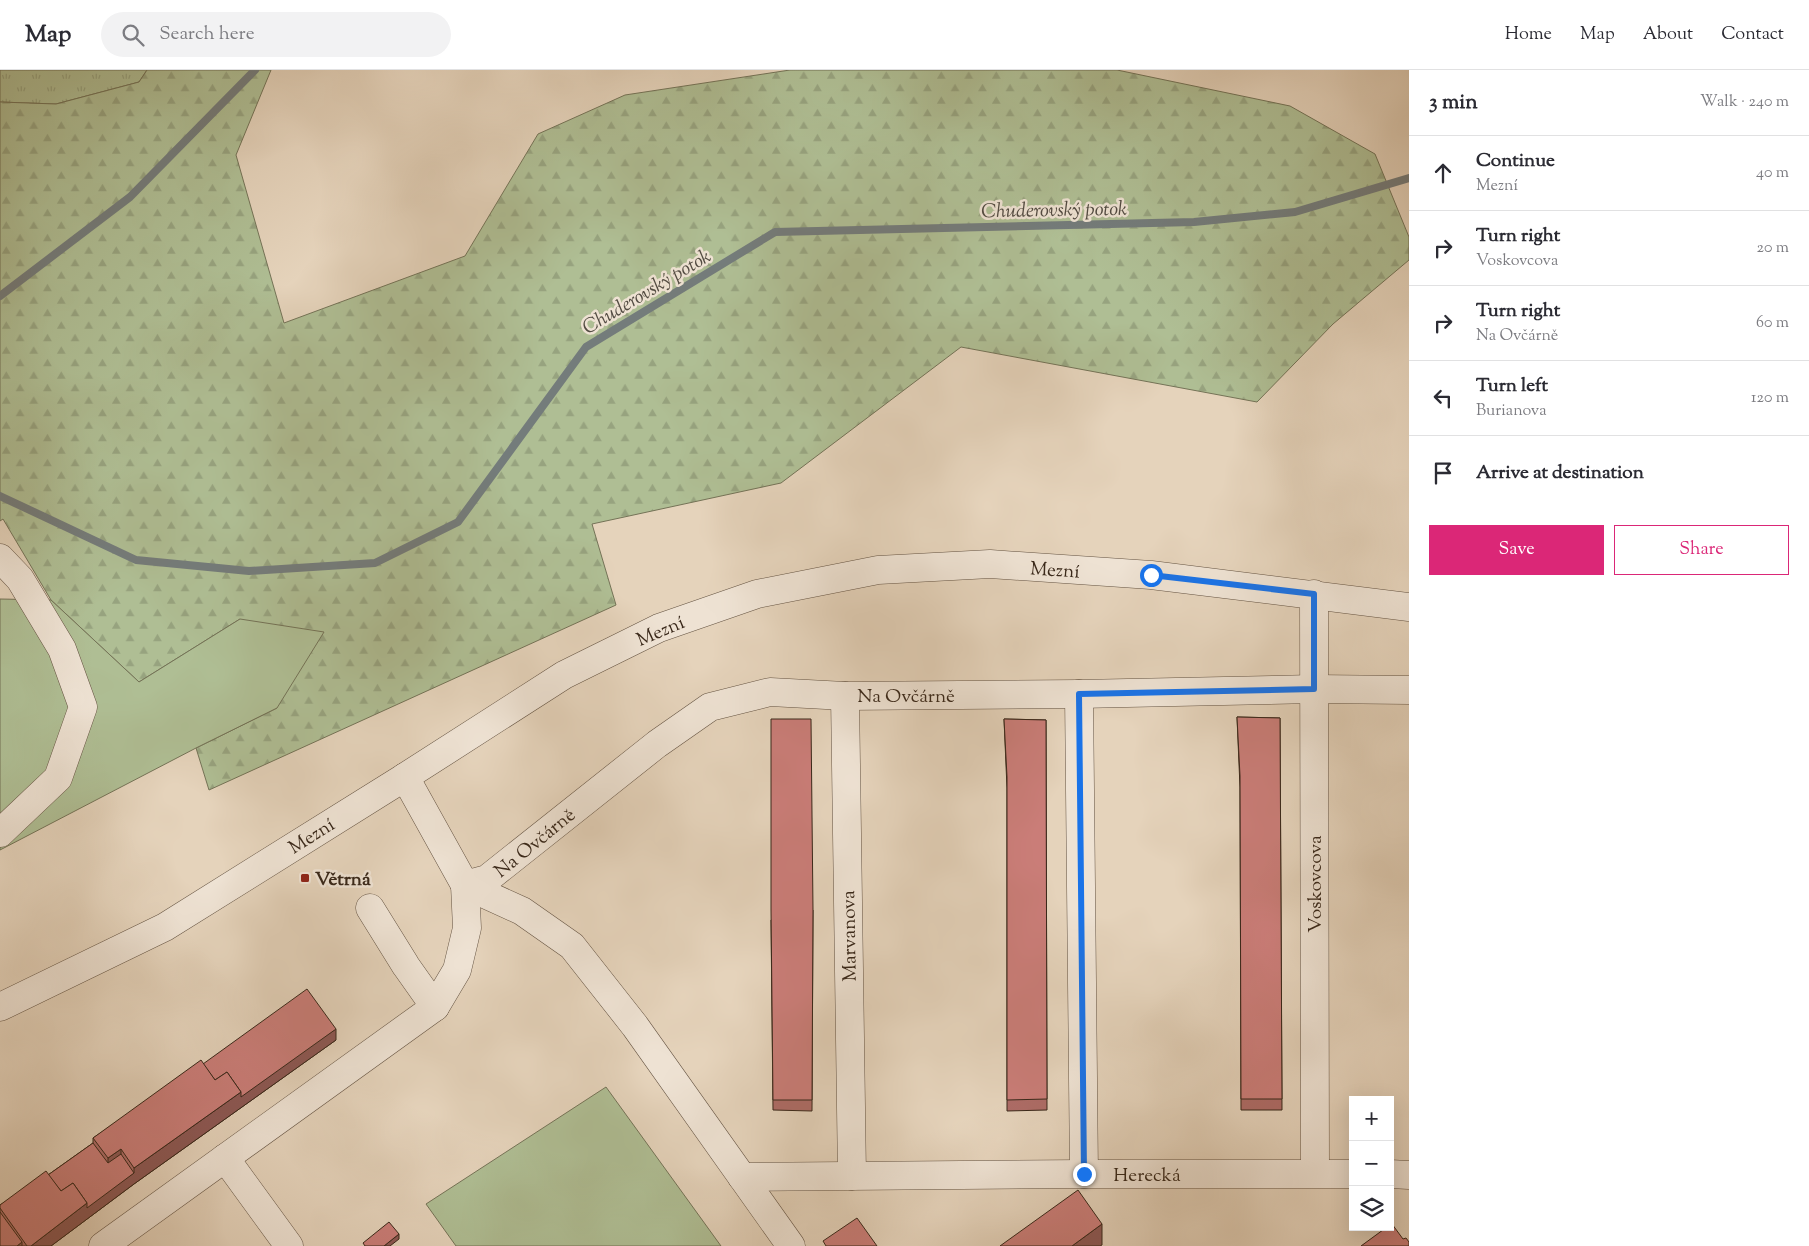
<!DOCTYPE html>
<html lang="en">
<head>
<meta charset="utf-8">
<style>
  body { margin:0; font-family:"Sorts Mill Goudy",serif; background:#f2f2f3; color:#2b2b33 }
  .controls { position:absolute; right:15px; bottom:15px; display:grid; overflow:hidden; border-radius:0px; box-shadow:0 5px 20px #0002 }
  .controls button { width:45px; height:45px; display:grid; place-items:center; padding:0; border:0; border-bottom:1px solid #e1e1e2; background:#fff; color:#2b2b33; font:25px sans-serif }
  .stop { position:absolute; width:15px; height:15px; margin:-11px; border:4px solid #1a73e8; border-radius:50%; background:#fff }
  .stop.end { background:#1a73e8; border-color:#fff; box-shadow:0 1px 5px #0008 }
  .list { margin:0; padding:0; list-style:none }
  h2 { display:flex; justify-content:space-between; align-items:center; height:65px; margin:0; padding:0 20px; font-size:21px }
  h2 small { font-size:16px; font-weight:400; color:#7c7c81 }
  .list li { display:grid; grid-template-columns:32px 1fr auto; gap:15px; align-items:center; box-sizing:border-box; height:75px; padding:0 20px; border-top:1px solid #e1e1e2 }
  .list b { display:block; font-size:19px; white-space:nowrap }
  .list p { margin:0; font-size:16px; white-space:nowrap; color:#7c7c81 }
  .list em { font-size:16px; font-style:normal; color:#7c7c81 }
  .actions { display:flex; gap:10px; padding:15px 20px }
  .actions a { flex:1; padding:11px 0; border:1px solid #db2777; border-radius:0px; text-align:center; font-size:18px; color:#db2777 }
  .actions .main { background:#db2777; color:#fff }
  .icon { flex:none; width:28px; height:28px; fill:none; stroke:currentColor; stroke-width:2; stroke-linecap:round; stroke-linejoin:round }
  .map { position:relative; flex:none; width:1409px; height:1176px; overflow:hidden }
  header { display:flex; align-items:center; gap:30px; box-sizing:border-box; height:70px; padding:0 25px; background:#fff; border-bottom:1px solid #e1e1e2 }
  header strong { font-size:24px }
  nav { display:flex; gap:28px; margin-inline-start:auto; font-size:18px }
  .search { width:350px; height:45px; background:#f2f2f3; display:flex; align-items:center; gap:12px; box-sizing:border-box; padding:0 18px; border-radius:28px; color:#7c7c81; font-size:19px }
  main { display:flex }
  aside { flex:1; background:#fff }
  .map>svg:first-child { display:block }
  .grass { fill:url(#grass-tufts); stroke:#747357 }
  .forest { fill:url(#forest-firs); stroke:#747357 }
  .pitch { fill:#afbe94; stroke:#747357 }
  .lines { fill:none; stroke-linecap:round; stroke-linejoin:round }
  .stream { stroke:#747c7b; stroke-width:8 }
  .minor-casing { stroke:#645342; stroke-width:29 }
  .minor { stroke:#eee2d3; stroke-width:28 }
  .wall { fill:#ae6c67; stroke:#39281a }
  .shaded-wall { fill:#8d5854; stroke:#39281a }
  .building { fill:#ca7d78; stroke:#39281a }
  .route { stroke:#1a73e8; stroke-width:6 }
  .poi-dot { fill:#8f2418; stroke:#eee2d3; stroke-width:2 }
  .labels { text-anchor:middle; stroke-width:5; stroke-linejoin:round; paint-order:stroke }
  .street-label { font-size:19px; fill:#39281a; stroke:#eee2d3 }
  .poi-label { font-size:19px; font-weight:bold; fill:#39281a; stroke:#eee2d3; text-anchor:start }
  .water-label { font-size:20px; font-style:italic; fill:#524b42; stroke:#eee2d3 }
</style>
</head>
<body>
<header>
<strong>Map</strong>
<div class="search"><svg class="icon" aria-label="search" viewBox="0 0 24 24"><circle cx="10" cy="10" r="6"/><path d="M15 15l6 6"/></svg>Search here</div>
<nav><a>Home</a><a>Map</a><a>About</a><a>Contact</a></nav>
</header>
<main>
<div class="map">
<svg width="1409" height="1176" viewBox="0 0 1409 1176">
  <defs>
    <pattern id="grass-tufts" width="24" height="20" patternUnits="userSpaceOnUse" patternTransform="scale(1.25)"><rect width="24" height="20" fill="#afbe94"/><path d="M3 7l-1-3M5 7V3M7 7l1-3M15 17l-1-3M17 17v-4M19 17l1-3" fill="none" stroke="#97a37f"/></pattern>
    <pattern id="forest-firs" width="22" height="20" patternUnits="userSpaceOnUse" patternTransform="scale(1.25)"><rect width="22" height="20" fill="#afbe94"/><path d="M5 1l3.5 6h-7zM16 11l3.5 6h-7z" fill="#97a37f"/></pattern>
  </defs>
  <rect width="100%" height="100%" fill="#e5d3bb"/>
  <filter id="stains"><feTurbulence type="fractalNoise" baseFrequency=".004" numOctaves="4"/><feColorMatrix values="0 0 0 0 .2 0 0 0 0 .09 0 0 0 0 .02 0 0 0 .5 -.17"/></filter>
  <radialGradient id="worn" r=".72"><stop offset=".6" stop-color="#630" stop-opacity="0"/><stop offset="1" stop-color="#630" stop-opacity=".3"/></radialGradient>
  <path class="grass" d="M0 0H147L139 12 56 34 0 32Z"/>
  <path class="forest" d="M147 0H271L236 85 284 253 465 186 538 64 625 25 790 0H1117L1290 36 1375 84 1409 167V190L1333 254 1257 332 961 277 781 413 592 454 616 535 209 720 196 678 277 638 240 549 139 612 51 530 3 449 0 451V32L56 34 139 12Z"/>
  <g class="pitch">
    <path d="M0 529 51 530 139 612 240 549 324 562 277 638 196 678 0 780Z"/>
    <path d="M606 1017 721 1176H456L426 1134Z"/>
  </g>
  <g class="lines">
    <g class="stream">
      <path d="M0 226 130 127 255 0"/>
      <path d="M0 426 136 490 249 501 375 493 458 452 586 277 775 162 1194 152 1295 142 1409 108"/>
    </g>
    <defs>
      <g id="minor">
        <path d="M0 488 20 509 62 579 83 637 58 708 0 763"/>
        <path d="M1314 524 1315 1103"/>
        <path d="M1079 624 1084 1104"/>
        <path d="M845 626 852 1106"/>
        <path d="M405 707 465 815 522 841 572 876 635 956 791 1176"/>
        <path d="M465 815 487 809 657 674 710 637 770 622 845 626 1079 624 1314 619 1409 620"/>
        <path d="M370 838 406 896 435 937"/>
        <path d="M0 937 165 857 405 707 564 605 659 558 757 524 878 500 990 494 1151 505 1409 537"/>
        <path d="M225 1088 289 1176"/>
        <path d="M1390 1104 1409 1105"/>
        <path d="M742 1107 1084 1104H1353"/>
        <path d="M103 1176 435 937 457 900 467 858 465 815"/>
      </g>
    </defs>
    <use href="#minor" class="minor-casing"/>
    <use href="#minor" class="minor"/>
  </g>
  <g class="wall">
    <path d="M1237 647 1280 648 1282 1040H1241L1240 717Z"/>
    <path d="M1004 649 1046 650 1047 1040 1007 1041V718Z"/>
    <path d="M813 840 812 1041 773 1040 771 850Z"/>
    <path d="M336 970 134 1114 51 1176H0V1135L48 1105 93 1073V1068L203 994Z"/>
  </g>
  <g class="shaded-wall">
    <path d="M336 959V970L134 1114 51 1176H31L87 1133 134 1103V1098L241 1022Z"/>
    <path d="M121 1079V1094L108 1103V1088Z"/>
    <path d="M1102 1154V1175L1100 1176H1072Z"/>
    <path d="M399 1164V1169L390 1176H384Z"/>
    <path d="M22 1172V1176H17Z"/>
  </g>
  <g class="building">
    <path d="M1237 647 1280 648 1282 1029H1241L1240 706Z"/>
    <path d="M771 649H811L813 840 812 1030H773L771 839Z"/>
    <path d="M1004 649 1046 650 1047 1029 1007 1030V707Z"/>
    <path d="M307 919 336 959 241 1027V1022L227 1002 215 1010 203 994Z"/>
    <path d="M201 990 215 1010 227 1002 241 1022 134 1098 121 1079 108 1088 93 1068Z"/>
    <path d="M93 1073 108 1093 121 1084 134 1103 87 1138V1133L73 1113 61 1121 48 1105Z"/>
    <path d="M46 1101 61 1121 73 1113 87 1133 31 1176H27L0 1138V1135Z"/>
    <path d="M1078 1120 1102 1154 1072 1176H1000Z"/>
    <path d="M0 1142 22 1172 17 1176H0Z"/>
    <path d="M857 1148 877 1176H826L823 1171Z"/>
    <path d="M389 1152 399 1164 384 1176H365L363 1173Z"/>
    <path d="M1392 1154 1403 1169 1406 1168 1409 1172V1176H1361L1387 1157H1390V1155Z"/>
  </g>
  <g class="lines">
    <path class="route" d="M1084 1104 1079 624 1314 619V524L1151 505"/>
  </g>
  <rect class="poi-dot" x="300" y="803" width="10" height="10" rx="2.5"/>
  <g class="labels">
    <g class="street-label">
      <text transform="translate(1055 499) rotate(4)" y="7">Mezní</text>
      <text transform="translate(660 560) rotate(-23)" y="7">Mezní</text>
      <text x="906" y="632">Na Ovčárně</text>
      <text transform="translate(311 765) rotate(-32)" y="7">Mezní</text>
      <text transform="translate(534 772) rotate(-39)" y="7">Na Ovčárně</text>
      <text transform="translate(1314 814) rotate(-90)" y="7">Voskovcova</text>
      <text transform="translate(848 866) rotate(-91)" y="7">Marvanova</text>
      <text x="1147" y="1111">Herecká</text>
    </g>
    <g class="poi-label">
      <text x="315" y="815">Větrná</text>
    </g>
    <g class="water-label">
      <text transform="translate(1054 139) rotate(-1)" y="7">Chuderovský potok</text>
      <text transform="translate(646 221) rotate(-31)" y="7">Chuderovský potok</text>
    </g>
  </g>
  <rect width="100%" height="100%" filter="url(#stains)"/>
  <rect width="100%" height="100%" fill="url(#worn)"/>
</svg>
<div class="controls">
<button>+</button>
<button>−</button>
<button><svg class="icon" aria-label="layers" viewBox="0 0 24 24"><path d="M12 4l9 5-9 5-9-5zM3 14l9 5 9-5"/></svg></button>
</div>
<div class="stop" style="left:1151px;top:505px"></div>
<div class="stop end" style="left:1084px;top:1104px"></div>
</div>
<aside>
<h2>3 min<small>Walk · 240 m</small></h2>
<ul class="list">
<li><svg class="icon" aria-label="ahead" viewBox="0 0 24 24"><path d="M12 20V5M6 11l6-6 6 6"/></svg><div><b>Continue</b><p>Mezní</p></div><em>40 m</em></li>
<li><svg class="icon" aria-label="right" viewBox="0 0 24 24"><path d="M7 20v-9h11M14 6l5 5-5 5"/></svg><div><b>Turn right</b><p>Voskovcova</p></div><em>20 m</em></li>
<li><svg class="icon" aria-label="right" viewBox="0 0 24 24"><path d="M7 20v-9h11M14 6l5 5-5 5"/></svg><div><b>Turn right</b><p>Na Ovčárně</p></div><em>60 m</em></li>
<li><svg class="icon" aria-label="left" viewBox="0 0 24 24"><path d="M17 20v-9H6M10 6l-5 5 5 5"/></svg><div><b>Turn left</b><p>Burianova</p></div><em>120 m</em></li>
<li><svg class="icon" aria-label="arrive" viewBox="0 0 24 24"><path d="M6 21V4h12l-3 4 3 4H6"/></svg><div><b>Arrive at destination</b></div></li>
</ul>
<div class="actions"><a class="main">Save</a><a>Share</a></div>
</aside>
</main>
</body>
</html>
